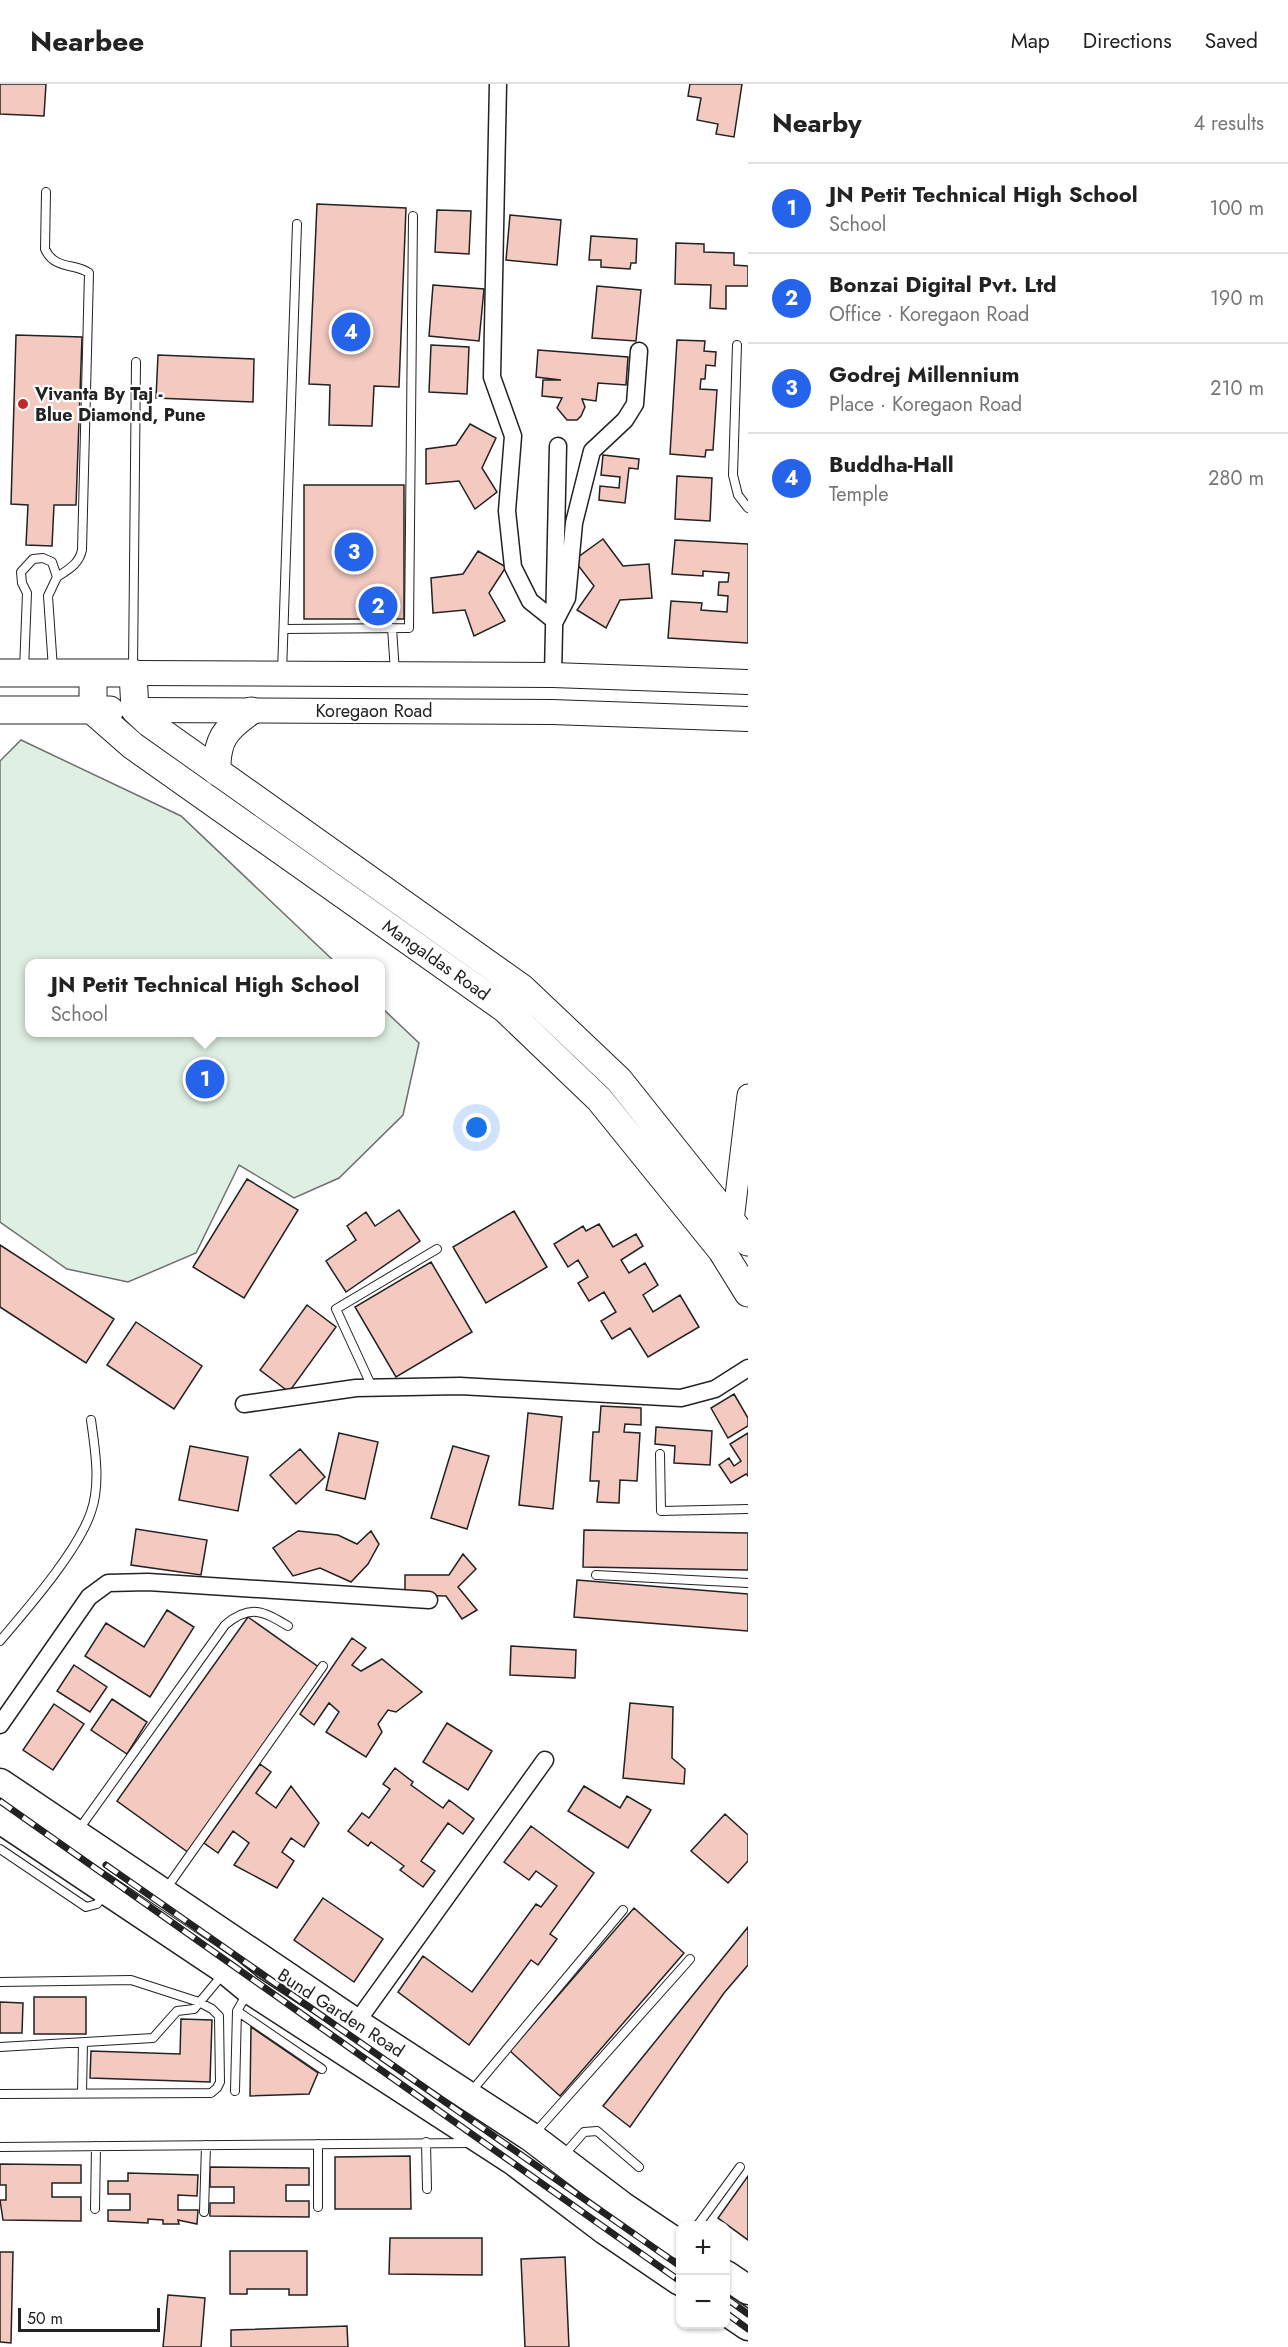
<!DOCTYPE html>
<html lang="en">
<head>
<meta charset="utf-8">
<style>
  :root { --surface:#fff; --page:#f2f2f2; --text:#222; --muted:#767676; --line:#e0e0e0; --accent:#2563eb }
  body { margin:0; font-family:Jost,sans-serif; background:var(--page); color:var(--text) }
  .controls { position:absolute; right:18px; bottom:18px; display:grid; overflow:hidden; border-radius:12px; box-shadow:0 2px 4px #0004 }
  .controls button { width:54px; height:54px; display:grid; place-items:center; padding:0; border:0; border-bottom:2px solid var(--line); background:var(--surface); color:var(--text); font:30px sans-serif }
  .scale { position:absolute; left:18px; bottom:15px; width:142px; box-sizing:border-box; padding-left:6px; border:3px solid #222; border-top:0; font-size:16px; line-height:21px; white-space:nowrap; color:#222; -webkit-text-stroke:4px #fff; paint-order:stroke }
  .you { position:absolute; left:477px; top:1044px; width:21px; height:21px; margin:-15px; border:4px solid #fff; border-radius:50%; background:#1a73e8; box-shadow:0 0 0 9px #1a73e833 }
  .badge { display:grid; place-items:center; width:39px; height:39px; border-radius:50%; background:var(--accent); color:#fff; font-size:20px; font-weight:700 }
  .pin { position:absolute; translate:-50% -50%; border:3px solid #fff; box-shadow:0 2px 6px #0006 }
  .popup { position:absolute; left:25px; top:875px; width:360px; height:78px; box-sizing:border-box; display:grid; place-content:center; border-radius:12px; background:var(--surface); filter:drop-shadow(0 2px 4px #0005); font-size:20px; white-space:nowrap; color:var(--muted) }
  .popup b { font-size:22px; color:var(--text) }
  .popup::after { content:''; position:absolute; left:50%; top:100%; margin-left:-12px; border:12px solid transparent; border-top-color:var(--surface) }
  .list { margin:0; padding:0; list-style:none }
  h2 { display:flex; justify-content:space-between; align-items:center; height:78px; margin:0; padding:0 24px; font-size:26px }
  h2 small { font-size:20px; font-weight:400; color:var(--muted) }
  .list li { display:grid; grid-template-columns:39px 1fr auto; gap:18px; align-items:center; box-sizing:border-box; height:90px; padding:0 24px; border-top:2px solid var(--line) }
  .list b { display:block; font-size:22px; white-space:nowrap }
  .list p { margin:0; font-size:20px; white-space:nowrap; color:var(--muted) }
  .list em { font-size:20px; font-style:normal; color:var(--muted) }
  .map { position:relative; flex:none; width:748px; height:2263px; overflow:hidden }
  header { display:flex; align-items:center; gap:36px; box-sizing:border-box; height:84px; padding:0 30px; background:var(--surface); border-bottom:2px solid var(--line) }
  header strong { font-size:28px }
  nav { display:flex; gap:33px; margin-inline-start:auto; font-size:21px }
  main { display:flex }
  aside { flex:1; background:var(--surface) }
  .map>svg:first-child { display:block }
</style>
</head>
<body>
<header>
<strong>Nearbee</strong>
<nav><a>Map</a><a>Directions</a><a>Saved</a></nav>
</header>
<main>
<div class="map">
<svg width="748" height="2263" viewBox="0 0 748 2263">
  <rect width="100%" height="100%" fill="#fff"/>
  <path fill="#e0efe3" stroke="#6f6f6f" stroke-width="1.5" d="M21 656 181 732 336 879 29 880V948H380L381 923 419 959 403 1031 339 1094 294 1114 239 1081 196 1169 128 1198 67 1185 0 1138V677Z"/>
  <path fill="#f3c9c0" stroke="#222" stroke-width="1.5" d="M0 0H46L44 32 0 30Z
    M690 0H742L734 53 716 50 718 40 697 36 701 14 688 12Z
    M317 120 406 124 399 303 374 302 372 342 329 341 330 301 309 300Z
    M437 126 471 127 469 170 435 168Z
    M510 131 561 136 557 181 506 176Z
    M591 152 637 155 636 179H631L630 185 601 183V176H589Z
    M676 159 704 160V168L734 169V181L748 182V202H726V225L710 224 711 201 675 200Z
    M433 201 484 205 479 257 429 252Z
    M597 202 641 206 636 257 592 254Z
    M16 251 82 253 76 421H54L52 462 26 461 28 421 11 420Z
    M677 256 705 257 704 267 716 268 715 282 706 281 705 295H701L700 305 717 306 713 366H706L705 373 670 370Z
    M431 261 469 263 467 310 429 308Z
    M538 266 628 273 626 301 598 299 596 317 582 315 585 323 581 332 577 336H567L557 324 562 314 542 312 543 296H561L536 293Z
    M158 271 254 275 253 318 156 314Z
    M470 340 496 354 482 384 497 408 475 425 459 397 426 400V365L456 361Z
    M603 371 639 375 638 385 629 384 625 419 599 416 600 402 619 404 620 393 601 391Z
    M677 392 712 394 710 437 675 435Z
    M304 401H404V535H304Z
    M603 455 623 482 649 480 652 514 620 516 606 544 577 526 594 502 574 476Z
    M675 456 748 460V559L668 554 671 517 702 519 701 526 727 528 728 512 718 511 719 498H728L729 489 703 487V492L672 490Z
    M478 467 506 483 489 509 505 537 474 552 465 526 433 529 431 494 463 490Z
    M247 1095 298 1126 244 1214 193 1183Z
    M399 1126 420 1157 346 1208 326 1177 356 1156 347 1142 366 1128 375 1142Z
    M514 1127 547 1183 486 1219 453 1163Z
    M599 1140 613 1163 636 1150 643 1162 621 1176 629 1189 645 1179 658 1201 643 1211 653 1228 680 1211 699 1243 648 1273 630 1244 612 1255 601 1237 616 1228 604 1208 589 1217 578 1199 588 1193 578 1176 568 1183 554 1160 583 1142 586 1147Z
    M0 1161 114 1235 86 1279 0 1223Z
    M431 1178 472 1248 396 1293 355 1223Z
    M307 1221 336 1243 289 1308 260 1286Z
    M136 1238 202 1282 174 1325 107 1281Z
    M734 1310 748 1334V1342L728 1354 711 1324Z
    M601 1322 641 1324V1341L625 1340 624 1348 640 1349 637 1397 620 1396 619 1419 597 1418 599 1397H590L593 1348H599Z
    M528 1329 562 1333 553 1425 519 1421Z
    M656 1343 712 1347 710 1381 674 1379 675 1362 655 1360Z
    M339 1349 378 1358 365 1415 326 1406Z
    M748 1349V1392L746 1390 731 1399 719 1381 729 1374 734 1382 741 1377 730 1360Z
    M190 1362 248 1373 238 1427 179 1416Z
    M453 1362 489 1372 467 1445 431 1434Z
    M300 1365 325 1393 296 1420 270 1391Z
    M136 1445 207 1456 201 1491 131 1481Z
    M584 1446 748 1449V1486L583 1483Z
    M298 1447 338 1451 357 1460 371 1447 379 1460 368 1480 351 1498 320 1484 293 1492 273 1464Z
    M463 1470 476 1485 458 1503 477 1526 462 1535 446 1512 405 1511V1491H449Z
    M577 1496 748 1510V1547L574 1533Z
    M167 1526 194 1543 150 1613 85 1572 106 1539 144 1563Z
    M248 1533 320 1584 189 1769 117 1717Z
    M352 1554 366 1564 352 1581 361 1587 382 1575 422 1608 396 1628 388 1626 378 1640 382 1648 366 1673 326 1648 339 1628 329 1619 314 1641 300 1630Z
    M511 1562 576 1566 575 1594 510 1591Z
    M74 1581 107 1603 90 1628 57 1607Z
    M112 1615 147 1638 127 1670 91 1646Z
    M630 1619 673 1623 672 1674 685 1685 684 1700 623 1694Z
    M54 1620 84 1640 53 1686 23 1666Z
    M447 1639 492 1667 468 1706 423 1678Z
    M260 1680 271 1688 256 1709 276 1724 291 1702 319 1739 304 1763 291 1754 282 1768 294 1777 277 1804 234 1781 249 1759 233 1747 218 1769 204 1759Z
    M395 1684 413 1698 411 1701 443 1724 449 1716 474 1735 463 1750 448 1739 421 1777 435 1787 423 1803 400 1786 404 1782 371 1758 368 1762 348 1747 362 1729 369 1734 390 1705 383 1700Z
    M584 1702 620 1724 627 1712 651 1726 628 1764 568 1727Z
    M725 1730 748 1751V1777L728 1799 691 1767Z
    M531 1742 594 1789 550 1850 557 1855 538 1881 531 1876 469 1961 398 1908 423 1872 472 1908 536 1820 541 1823 557 1802 536 1787 529 1796 504 1778Z
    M323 1814 383 1855 354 1898 294 1856Z
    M634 1824 684 1869 560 2012 510 1967Z
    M748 1843V1881L724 1909 630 2043 603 2022Z
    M34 1913H86V1950H34Z
    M0 1918 23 1919 22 1949H0Z
    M181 1935 212 1936 210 1998 90 1994 91 1967 180 1970Z
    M251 1943 318 1989 309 2010 250 2012Z
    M410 2072 411 2125H335V2073Z
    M0 2080 81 2081V2099H52V2113H81V2137L3 2136 0 2116H6V2101H0Z
    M210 2083 309 2084V2101H286V2117H309V2133L210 2132V2119H234V2103H210Z
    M128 2089 198 2091 197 2112 178 2111V2126H198L197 2140 178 2136 179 2140H163V2136L148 2135V2139L108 2137V2126H130V2110H108V2097H128Z
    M748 2092V2156L718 2134Z
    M390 2154H482V2191L389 2190Z
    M230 2167H307V2211H289V2205H247V2210H230Z
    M0 2168H13L11 2259 0 2258Z
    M565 2173 569 2263H525L521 2175Z
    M168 2211 205 2214 201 2263H163Z
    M347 2242 348 2263H231V2246Z"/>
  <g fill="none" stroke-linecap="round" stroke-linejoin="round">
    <g stroke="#222" stroke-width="10">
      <path id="service" d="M46 108 45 165C54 186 76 179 89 189L82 466C79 480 69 485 57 493
        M737 261 733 391 738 411 748 424
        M392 544 395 588
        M284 545 409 544 413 132
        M133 585 136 278
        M24 586 27 509 22 499 21 488 33 475 43 474 52 478 57 493 48 512 53 585
        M282 589 297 140
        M372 1303 336 1225 437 1165
        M660 1370 661 1427 748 1425
        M596 1491 748 1499
        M0 1557C27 1525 78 1467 91 1428 101 1400 95 1365 91 1336
        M77 1748 225 1541C250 1520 263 1527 288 1542
        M0 1765 86 1823 97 1820 104 1811
        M166 1805 323 1582
        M0 1898 131 1896 199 1918 212 1925 219 1932 220 1998 217 2004 211 2009 0 2010
        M237 1927 322 1985
        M0 1963 153 1954 177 1927 194 1925 224 1889
        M235 2007 237 1927 248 1908
        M82 2009 83 1959
        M470 2009 623 1826
        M534 2050 690 1875
        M426 2058 427 2105
        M318 2060V2123
        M0 2063 471 2059
        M563 2072 584 2048 597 2047 639 2083
        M95 2125 96 2062
        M204 2128 206 2061
        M697 2142 740 2083"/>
    </g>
    <g stroke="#222" stroke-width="19">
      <path id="minor" d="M498 0 492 293 513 352 507 427 513 483 530 517 555 537 567 514 574 439 592 367 625 336 635 320 639 267
        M553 591 558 362
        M244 1320 356 1304 460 1302 681 1314 715 1305 748 1284
        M0 1641 89 1513 108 1499 148 1498 429 1516
        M356 1939 545 1676"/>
    </g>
    <g stroke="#222" stroke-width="23">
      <path id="tertiary" d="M724 1144 733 1137 748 1011"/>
    </g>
    <g stroke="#222" stroke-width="26">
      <path id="secondary" d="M133 589 553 591 748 598
        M135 626 552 628 748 635"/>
    </g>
    <g stroke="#222" stroke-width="29">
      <path id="primary" d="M0 589H133L135 626 149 639 522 904 619 996 748 1158
        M93 589V627L133 662 505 925 599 1015 722 1167 748 1209
        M0 626H110
        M217 688C216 656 225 645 251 627"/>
    </g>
    <g stroke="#222" stroke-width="31">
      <path id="trunk" d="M0 1699 356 1939 531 2053 622 2122 680 2161
        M0 1735 226 1886 249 1905 514 2077 605 2146 680 2197
        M726 2191 748 2206
        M726 2227 748 2242"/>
    </g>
    <use href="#service" stroke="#fff" stroke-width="8"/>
    <use href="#minor" stroke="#fff" stroke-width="16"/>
    <use href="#tertiary" stroke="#fff" stroke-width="21"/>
    <use href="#secondary" stroke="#fff" stroke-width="24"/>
    <use href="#primary" stroke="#fff" stroke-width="27"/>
    <use href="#trunk" stroke="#fff" stroke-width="28"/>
    <g stroke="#222" stroke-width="7">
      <path id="rail" d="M0 1717 680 2197
        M106 1781 680 2182
        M726 2214 748 2230
        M726 2229 748 2245"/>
    </g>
    <use href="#rail" stroke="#fff" stroke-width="4.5" stroke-dasharray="14" stroke-linecap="butt"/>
  </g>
  <circle fill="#c62828" stroke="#fff" stroke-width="2" cx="23" cy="320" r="6"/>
  <g text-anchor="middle" stroke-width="4.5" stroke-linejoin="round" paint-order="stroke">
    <g font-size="18" font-weight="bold" fill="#222" stroke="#fff" text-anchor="start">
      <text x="35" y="316">Vivanta By Taj -<tspan x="35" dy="21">Blue Diamond, Pune</tspan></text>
    </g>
    <g font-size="18" fill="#222" stroke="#fff">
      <text x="374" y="633">Koregaon Road</text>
      <text transform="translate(436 876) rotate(35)" y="6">Mangaldas Road</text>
      <text transform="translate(341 1929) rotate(33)" y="6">Bund Garden Road</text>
    </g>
  </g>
</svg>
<div class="controls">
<button>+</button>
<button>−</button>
</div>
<div class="scale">50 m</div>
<div class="you"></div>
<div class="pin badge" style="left:205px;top:995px">1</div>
<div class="popup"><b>JN Petit Technical High School</b>School</div>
<div class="pin badge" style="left:378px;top:522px">2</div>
<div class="pin badge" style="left:354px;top:468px">3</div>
<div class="pin badge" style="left:351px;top:248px">4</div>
</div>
<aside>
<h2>Nearby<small>4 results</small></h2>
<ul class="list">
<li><span class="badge">1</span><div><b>JN Petit Technical High School</b><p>School</p></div><em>100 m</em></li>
<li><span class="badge">2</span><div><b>Bonzai Digital Pvt. Ltd</b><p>Office · Koregaon Road</p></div><em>190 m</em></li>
<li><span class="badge">3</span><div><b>Godrej Millennium</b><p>Place · Koregaon Road</p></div><em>210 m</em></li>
<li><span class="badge">4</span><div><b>Buddha-Hall</b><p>Temple</p></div><em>280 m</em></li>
</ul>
</aside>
</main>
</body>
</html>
